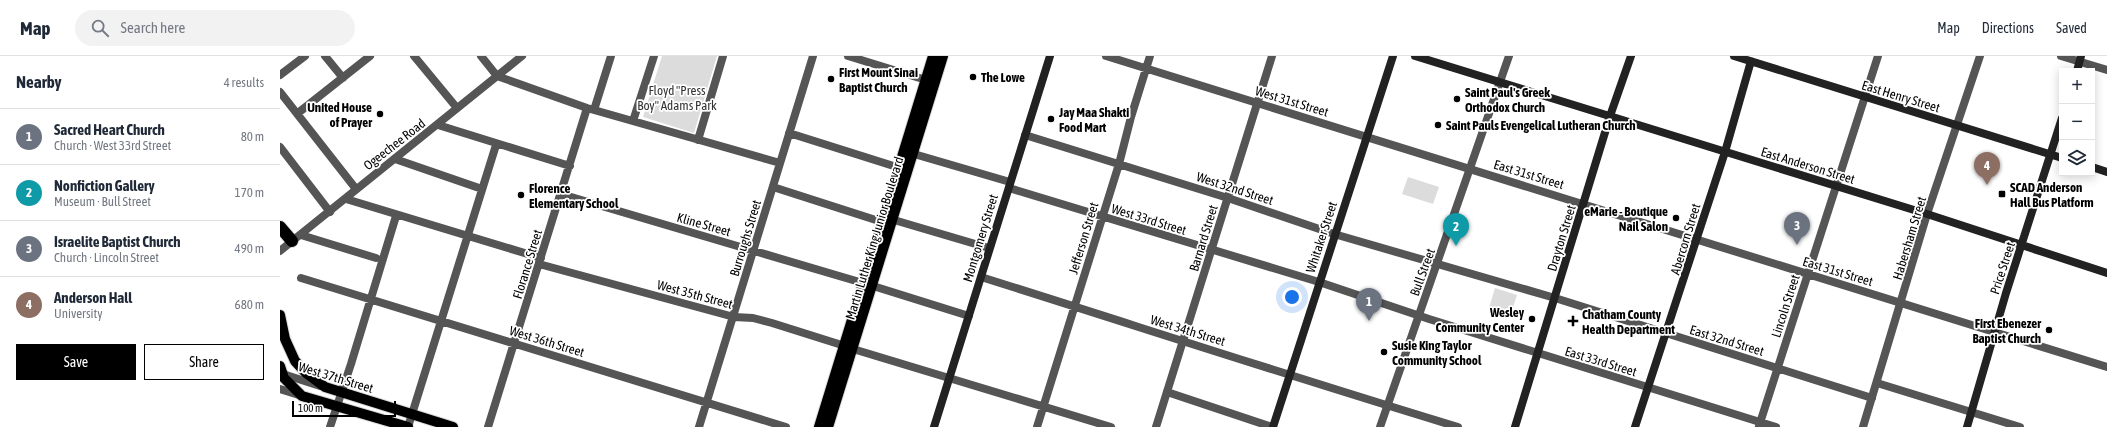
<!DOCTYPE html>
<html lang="en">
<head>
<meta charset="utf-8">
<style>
  :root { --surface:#fff; --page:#f2f2f3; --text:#1f2937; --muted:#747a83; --line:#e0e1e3; --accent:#000 }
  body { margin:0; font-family:"Asap Condensed",sans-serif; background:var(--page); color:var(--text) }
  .controls { position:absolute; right:12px; top:12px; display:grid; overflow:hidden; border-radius:0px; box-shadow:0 2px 10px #0003 }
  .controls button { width:36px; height:36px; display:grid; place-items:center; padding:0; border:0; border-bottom:1px solid var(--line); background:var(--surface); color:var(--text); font:20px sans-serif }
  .scale { position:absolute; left:12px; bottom:10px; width:104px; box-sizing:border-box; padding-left:4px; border:2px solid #000; border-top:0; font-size:11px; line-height:14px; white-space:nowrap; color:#000; -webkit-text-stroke:3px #fff; paint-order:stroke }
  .you { position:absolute; left:1012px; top:241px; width:14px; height:14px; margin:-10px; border:3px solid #fff; border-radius:50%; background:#1a73e8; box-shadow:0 0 0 6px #1a73e833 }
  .badge { display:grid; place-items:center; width:26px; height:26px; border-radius:50%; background:var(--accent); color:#fff; font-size:13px; font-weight:700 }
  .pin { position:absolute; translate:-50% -33px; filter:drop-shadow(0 1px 2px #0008) }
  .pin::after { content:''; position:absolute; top:21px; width:14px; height:12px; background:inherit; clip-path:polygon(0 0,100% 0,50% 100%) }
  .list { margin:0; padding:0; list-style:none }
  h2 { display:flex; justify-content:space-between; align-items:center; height:52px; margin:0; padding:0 16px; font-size:17px }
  h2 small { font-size:13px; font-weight:400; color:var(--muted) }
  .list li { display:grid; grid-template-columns:26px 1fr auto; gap:12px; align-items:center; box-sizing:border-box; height:56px; padding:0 16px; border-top:1px solid var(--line) }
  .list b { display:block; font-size:15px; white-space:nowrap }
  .list p { margin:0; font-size:13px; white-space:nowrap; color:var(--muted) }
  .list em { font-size:13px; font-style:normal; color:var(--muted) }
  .actions { display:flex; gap:8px; padding:12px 16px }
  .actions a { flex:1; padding:9px 0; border:1px solid var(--accent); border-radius:0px; text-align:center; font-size:14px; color:var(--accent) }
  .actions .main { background:var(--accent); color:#fff }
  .icon { flex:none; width:22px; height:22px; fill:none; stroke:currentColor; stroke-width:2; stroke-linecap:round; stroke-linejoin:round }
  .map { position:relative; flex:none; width:1827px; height:371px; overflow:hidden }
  header { display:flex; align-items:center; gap:24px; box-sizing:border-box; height:56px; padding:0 20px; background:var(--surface); border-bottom:1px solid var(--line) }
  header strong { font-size:19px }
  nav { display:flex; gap:22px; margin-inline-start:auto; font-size:14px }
  .search { width:280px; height:36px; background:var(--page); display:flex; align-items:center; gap:10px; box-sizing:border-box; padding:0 14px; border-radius:22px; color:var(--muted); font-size:15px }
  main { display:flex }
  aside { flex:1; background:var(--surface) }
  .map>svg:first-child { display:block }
</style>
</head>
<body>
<header>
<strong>Map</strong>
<div class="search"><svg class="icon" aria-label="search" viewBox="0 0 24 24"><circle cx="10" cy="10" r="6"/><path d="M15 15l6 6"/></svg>Search here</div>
<nav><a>Map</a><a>Directions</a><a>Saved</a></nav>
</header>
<main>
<aside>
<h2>Nearby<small>4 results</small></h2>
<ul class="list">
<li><span class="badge" style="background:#6b7280">1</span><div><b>Sacred Heart Church</b><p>Church · West 33rd Street</p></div><em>80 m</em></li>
<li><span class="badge" style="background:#0f9aa8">2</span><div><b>Nonfiction Gallery</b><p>Museum · Bull Street</p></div><em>170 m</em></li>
<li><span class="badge" style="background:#6b7280">3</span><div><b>Israelite Baptist Church</b><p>Church · Lincoln Street</p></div><em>490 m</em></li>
<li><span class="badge" style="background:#8d6e63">4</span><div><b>Anderson Hall</b><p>University</p></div><em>680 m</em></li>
</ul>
<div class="actions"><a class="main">Save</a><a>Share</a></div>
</aside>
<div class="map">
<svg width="1827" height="371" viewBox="0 0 1827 371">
  <rect width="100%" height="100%" fill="#fff"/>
  <path fill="#dcdcdc" d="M382 0H437L414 77 363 61Z
    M1128 121 1159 131 1153 148 1122 138Z
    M1215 232 1237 239 1231 258 1209 252Z"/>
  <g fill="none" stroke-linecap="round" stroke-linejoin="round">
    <g stroke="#dbdbdb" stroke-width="12">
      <path id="primary" d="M0 259 5 283 15 305 26 317 45 331 173 371
        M0 310 4 322 22 340 128 371
        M539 371 653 0
        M548 371 663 0"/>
    </g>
    <g stroke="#dbdbdb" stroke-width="14">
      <path id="motorway" d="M0 171 12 185"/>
    </g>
    <path stroke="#555" stroke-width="8" d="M45 0 63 22
      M134 0 177 52
      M201 0 217 20 307 52 500 107
      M568 0 646 24
      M826 0 1827 311
      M1781 0 1827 14
      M0 19 25 0
      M0 36 76 133
      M314 54 331 0
      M18 57 90 0
      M353 65 374 0
      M158 69 290 110
      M509 77 620 112
      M745 79 948 142 1054 178 1275 242 1592 342
      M418 84 443 0
      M0 91 50 156
      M634 98 730 126
      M115 103 202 133
      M493 131 602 166
      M729 132 1039 226 1149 263 1496 371
      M281 138 583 227
      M66 143 261 202
      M614 164 709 192
      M21 179 96 202
      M259 208 454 261 473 262 492 267 565 290
      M701 221C860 271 1019 323 1178 371
      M21 222 506 371
      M593 230 689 260
      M573 293 831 371
      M0 317 40 330
      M1597 327 1740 371
      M0 333 22 340
      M887 336 992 371
      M1479 370 1598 0
      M50 371 71 308 116 160
      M128 371 216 89
      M208 371 307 52
      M419 371 533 0
      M757 371 839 108 851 61 870 0"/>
    <path stroke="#555" stroke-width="8" d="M0 195 242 0
      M876 371 992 0
      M1100 371 1229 0
      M1583 371 1647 158 1700 0"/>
    <path stroke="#222" stroke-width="8" d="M1135 0 1647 158 1827 217
      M1454 0 1782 102
      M1797 15 1801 0
      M1812 111 1827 116
      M654 371 770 0
      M993 371 1113 0
      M1235 371 1330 60 1351 0
      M1355 371 1445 96 1471 5
      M1687 371 1726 237 1782 62"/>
    <use href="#primary" stroke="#000" stroke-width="10"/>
    <use href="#motorway" stroke="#000" stroke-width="12"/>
  </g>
  <g fill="#000" stroke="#fff" stroke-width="1.5">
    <circle cx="693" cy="21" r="4"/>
    <circle cx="551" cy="23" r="4"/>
    <circle cx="1177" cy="43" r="4"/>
    <circle cx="100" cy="58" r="4"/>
    <circle cx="771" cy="63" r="4"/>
    <circle cx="1158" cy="69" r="4"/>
    <rect x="1718" y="134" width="8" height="8" rx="2"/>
    <circle cx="241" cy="139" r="4"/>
    <circle cx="1396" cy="162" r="4"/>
    <circle cx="1252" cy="263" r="4"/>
    <path d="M1291 259h4v4h4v4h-4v4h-4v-4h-4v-4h4z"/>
    <circle cx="1769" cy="274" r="4"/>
    <circle cx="1104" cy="296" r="4"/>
  </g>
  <g text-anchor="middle" stroke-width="3.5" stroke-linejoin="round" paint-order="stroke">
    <g font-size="13" font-weight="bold" fill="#000" stroke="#fff" text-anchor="start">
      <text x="559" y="21">First Mount Sinai<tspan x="559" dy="15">Baptist Church</tspan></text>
      <text x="701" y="26">The Lowe</text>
      <text x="1185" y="41">Saint Paul's Greek<tspan x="1185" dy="15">Orthodox Church</tspan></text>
      <text x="92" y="56" text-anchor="end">United House<tspan x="92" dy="15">of Prayer</tspan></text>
      <text x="779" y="61">Jay Maa Shakti<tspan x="779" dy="15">Food Mart</tspan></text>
      <text x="1166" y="74">Saint Pauls Evengelical Lutheran Church</text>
      <text x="1730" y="136">SCAD Anderson<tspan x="1730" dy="15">Hall Bus Platform</tspan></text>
      <text x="249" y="137">Florence<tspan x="249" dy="15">Elementary School</tspan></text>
      <text x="1388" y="160" text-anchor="end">eMarie - Boutique<tspan x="1388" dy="15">Nail Salon</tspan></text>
      <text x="1244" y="261" text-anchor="end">Wesley<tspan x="1244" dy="15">Community Center</tspan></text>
      <text x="1302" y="263">Chatham County<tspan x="1302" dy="15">Health Department</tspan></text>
      <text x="1761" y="272" text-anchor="end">First Ebenezer<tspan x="1761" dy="15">Baptist Church</tspan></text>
      <text x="1112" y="294">Susie King Taylor<tspan x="1112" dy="15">Community School</tspan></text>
    </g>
    <g font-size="13" fill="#333" stroke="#fff">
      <text x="397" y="39">Floyd "Press<tspan x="397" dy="15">Boy" Adams Park</tspan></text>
    </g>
    <g font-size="13" fill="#000" stroke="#fff">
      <text transform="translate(1621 40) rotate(17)" y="5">East Henry Street</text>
      <text transform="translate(1012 45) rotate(17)" y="5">West 31st Street</text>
      <text transform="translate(114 88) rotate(-38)" y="5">Ogeechee Road</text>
      <text transform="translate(1528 109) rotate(17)" y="5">East Anderson Street</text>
      <text transform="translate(1249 118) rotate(17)" y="5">East 31st Street</text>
      <text transform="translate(955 132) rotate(18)" y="5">West 32nd Street</text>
      <text transform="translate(869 163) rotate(17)" y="5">West 33rd Street</text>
      <text transform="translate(424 168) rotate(16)" y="5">Kline Street</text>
      <text transform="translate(1041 181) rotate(-72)" y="5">Whitaker Street</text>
      <text transform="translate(465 182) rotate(-73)" y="5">Burroughs Street</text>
      <text transform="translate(594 182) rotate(-73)" y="5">Martin Luther King Junior Boulevard</text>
      <text transform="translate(700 182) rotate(-73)" y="5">Montgomery Street</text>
      <text transform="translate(803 182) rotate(-73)" y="5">Jefferson Street</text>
      <text transform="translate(923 182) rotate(-73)" y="5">Barnard Street</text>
      <text transform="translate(1281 182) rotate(-73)" y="5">Drayton Street</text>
      <text transform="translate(1629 182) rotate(-73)" y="5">Habersham Street</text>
      <text transform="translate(1405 183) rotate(-73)" y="5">Abercorn Street</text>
      <text transform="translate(247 208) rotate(-73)" y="5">Florance Street</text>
      <text transform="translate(1722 212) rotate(-72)" y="5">Price Street</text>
      <text transform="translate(1558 215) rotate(17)" y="5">East 31st Street</text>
      <text transform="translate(1142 216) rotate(-70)" y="5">Bull Street</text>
      <text transform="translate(415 238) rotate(15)" y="5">West 35th Street</text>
      <text transform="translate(1505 250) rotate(-72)" y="5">Lincoln Street</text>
      <text transform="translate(908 274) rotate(17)" y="5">West 34th Street</text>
      <text transform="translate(1447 284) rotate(17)" y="5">East 32nd Street</text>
      <text transform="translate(267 285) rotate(17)" y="5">West 36th Street</text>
      <text transform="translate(1321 305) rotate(17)" y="5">East 33rd Street</text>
      <text transform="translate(56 321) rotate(17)" y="5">West 37th Street</text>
    </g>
  </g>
</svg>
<div class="controls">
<button>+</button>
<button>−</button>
<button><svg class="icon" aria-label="layers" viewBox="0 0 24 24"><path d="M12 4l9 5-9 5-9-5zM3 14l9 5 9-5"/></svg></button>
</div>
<div class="scale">100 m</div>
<div class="you"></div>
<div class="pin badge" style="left:1089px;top:265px;background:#6b7280">1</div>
<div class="pin badge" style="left:1176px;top:190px;background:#0f9aa8">2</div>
<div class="pin badge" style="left:1517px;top:189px;background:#6b7280">3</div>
<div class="pin badge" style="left:1707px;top:129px;background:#8d6e63">4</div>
</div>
</main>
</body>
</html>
